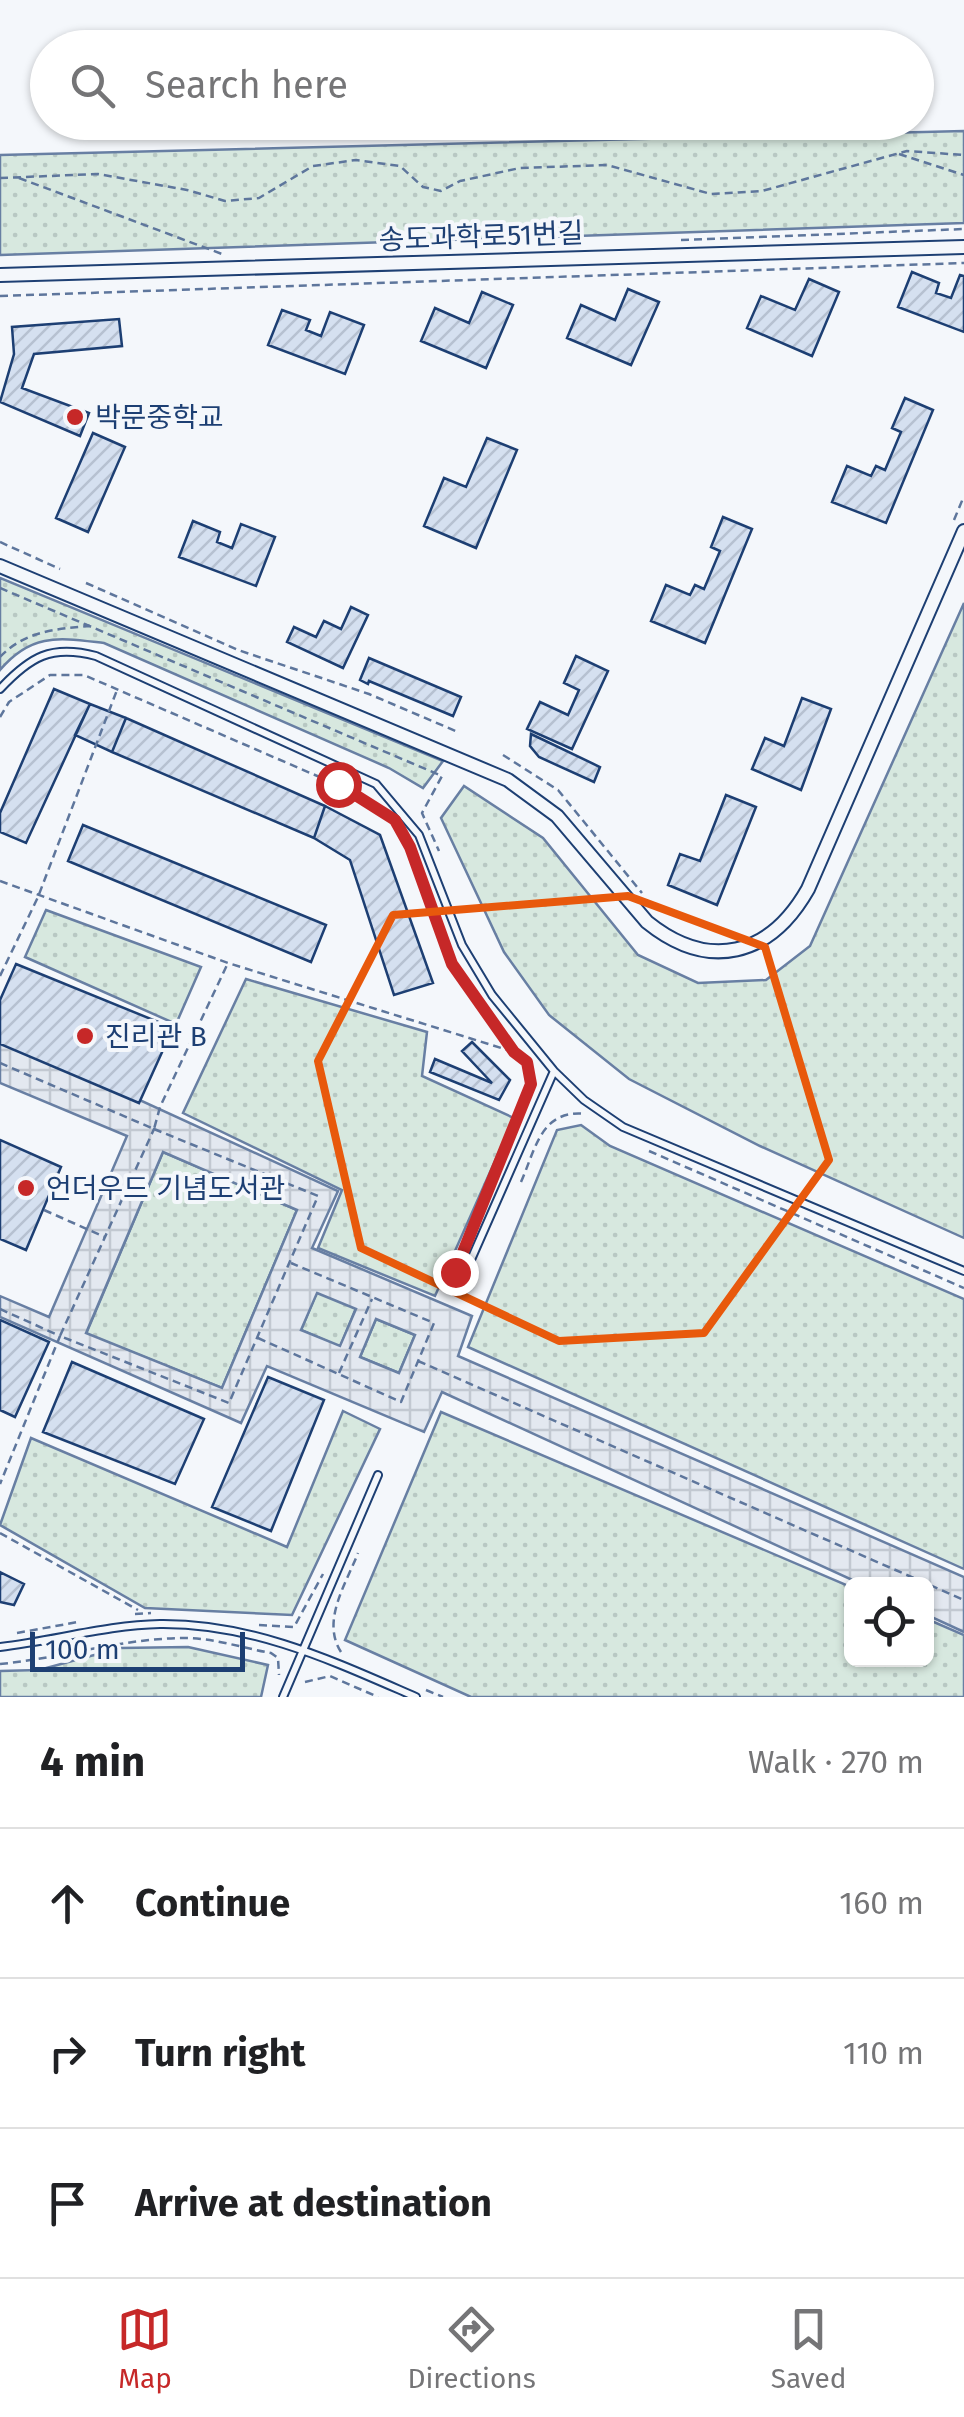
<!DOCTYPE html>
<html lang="en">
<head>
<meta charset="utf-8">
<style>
  :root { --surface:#fff; --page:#f6f6f6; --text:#202124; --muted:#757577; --line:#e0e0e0; --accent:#c62828 }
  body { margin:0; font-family:"Fira Sans","Noto Sans KR",sans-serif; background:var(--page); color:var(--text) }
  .controls { position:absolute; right:30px; bottom:30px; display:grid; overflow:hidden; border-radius:15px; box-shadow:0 2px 8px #0004 }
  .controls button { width:90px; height:90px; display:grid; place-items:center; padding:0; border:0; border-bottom:2px solid var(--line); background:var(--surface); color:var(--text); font:50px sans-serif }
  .scale { position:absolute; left:30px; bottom:25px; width:215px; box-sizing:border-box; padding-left:10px; border:5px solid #1d3f73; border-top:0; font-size:28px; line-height:35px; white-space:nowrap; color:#1d3f73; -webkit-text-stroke:8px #f4f7fb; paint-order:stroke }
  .stop { position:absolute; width:30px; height:30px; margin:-22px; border:8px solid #c62828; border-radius:50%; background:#fff }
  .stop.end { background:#c62828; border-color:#fff; box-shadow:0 2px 10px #0008 }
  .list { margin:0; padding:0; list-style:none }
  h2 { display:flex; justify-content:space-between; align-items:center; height:130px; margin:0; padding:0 40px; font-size:42px }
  h2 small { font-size:32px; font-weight:400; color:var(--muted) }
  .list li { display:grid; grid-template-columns:65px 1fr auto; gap:30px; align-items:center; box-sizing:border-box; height:150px; padding:0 40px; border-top:2px solid var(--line) }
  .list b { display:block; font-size:38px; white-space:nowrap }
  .list em { font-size:32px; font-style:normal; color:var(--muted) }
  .icon { flex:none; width:55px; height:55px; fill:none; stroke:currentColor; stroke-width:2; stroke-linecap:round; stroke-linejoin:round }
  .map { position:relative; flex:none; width:964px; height:1697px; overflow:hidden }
  .search { position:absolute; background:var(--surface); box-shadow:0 2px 8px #0004; left:30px; right:30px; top:30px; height:110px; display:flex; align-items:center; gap:25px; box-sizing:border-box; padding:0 35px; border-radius:55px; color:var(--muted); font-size:38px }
  .sheet { height:580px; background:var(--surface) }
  nav { display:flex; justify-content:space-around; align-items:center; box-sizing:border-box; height:140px; border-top:2px solid var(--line); background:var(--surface); font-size:28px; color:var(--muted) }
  nav a { display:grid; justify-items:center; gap:5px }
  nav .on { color:var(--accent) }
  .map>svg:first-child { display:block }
</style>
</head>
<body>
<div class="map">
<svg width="964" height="1697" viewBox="0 0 964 1697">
  <defs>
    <pattern id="grass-dots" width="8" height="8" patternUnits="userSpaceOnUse" patternTransform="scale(2.5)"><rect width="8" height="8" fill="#d7e8df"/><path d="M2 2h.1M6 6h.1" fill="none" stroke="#b8c8c3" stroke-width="1.8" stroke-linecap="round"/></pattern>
    <pattern id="plaza-grid" width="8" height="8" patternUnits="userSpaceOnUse" patternTransform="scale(2.5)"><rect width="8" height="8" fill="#e3e8f0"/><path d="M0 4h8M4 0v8" fill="none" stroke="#c2c8d1"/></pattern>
    <pattern id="building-hatch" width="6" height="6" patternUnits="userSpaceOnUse" patternTransform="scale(2.5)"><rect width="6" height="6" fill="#d5e0f0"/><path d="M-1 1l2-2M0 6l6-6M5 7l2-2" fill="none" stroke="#b6c1d1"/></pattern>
  </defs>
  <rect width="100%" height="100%" fill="#f4f7fb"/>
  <path fill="url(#grass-dots)" stroke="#687fa3" stroke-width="2.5" d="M964 131V223L0 255V155Z
    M0 578 443 761 423 788 389 768 104 643C60 638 32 632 0 670Z
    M964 603V1238L760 1146 629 1079 549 1015 504 952 441 818 464 786 543 838 638 955 698 983 766 980 810 946Z
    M46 910 201 967 176 1024 25 957Z
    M246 979 427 1032 422 1076 514 1118 435 1296 318 1248 342 1190 183 1113Z
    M581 1125 610 1146 964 1299V1569L468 1347 557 1130Z
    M163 1152 297 1210 222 1388 86 1334Z
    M317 1292 356 1308 340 1347 301 1330Z
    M376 1319 415 1335 399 1373 360 1357Z
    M343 1411 380 1429 292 1615 145 1608 0 1525 31 1438 287 1547Z
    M441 1412 851 1587 852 1660H926L927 1619 964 1635V1697H471L345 1640Z
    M188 1647 268 1665 261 1697H0V1671L39 1670 120 1648Z"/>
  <path fill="url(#plaza-grid)" stroke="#687fa3" stroke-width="2.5" fill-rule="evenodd" d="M0 1036 338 1191 312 1248 472 1316 458 1356 964 1577V1632L927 1615 926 1584H861L442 1392 424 1432 267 1366 241 1423 0 1317V1296L49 1317 127 1136 0 1083ZM163 1152 297 1210 222 1388 86 1333ZM317 1293 356 1309 340 1346 301 1330ZM376 1319 415 1335 399 1373 360 1357Z"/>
  <path fill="url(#building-hatch)" stroke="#1d3f73" stroke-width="2.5" d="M912 272 939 283 936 293 951 298 960 275 964 276V332L898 307Z
    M809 279 839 292 812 356 747 328 761 296 795 310Z
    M628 289 659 302 631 365 567 338 581 305 615 320Z
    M482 292 513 305 486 368 421 341 435 308 469 323Z
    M282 310 310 320 306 330 321 336 330 312 364 325 345 374 268 345Z
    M119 319 122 346 34 354 22 388 89 413 80 436 0 402 14 354 12 327Z
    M905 398 933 410 886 523 832 502 847 466 871 476 876 466 885 470 901 432 892 428Z
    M93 433 125 447 88 532 56 518Z
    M487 438 517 450 476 548 424 526 444 478 466 487Z
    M723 517 752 529 705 643 651 621 666 585 690 595 695 585 704 589 720 551 711 547Z
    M193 521 220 532 217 542 232 548 241 524 275 537 256 586 179 557Z
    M351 607 368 615 343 668 287 642 294 627 316 637 324 621 341 629Z
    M576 656 608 671 572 749 527 729 540 702 568 715 579 690 564 683Z
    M369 658 461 697 453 716 369 681 368 684 360 680Z
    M54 689 90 704 26 843 0 832V813Z
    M802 698 831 709 801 790 752 769 765 738 784 746Z
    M90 704 126 718 112 752 75 735Z
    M126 718 325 806 314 838 112 752Z
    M531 734 600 767 594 782 539 757 530 746Z
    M726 795 756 807 717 905 668 885 680 854 700 861Z
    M325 806 380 835 433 983 394 995 350 860 314 838Z
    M83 825 326 925 311 962 68 861Z
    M16 964 173 1028 139 1103 0 1044V1000Z
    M472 1042 510 1080 499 1100 430 1072 435 1059 492 1083 462 1051Z
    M0 1140 61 1167 26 1250 0 1239Z
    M0 1320 49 1342 15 1417 0 1410Z
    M72 1362 204 1419 175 1484 43 1432Z
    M268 1377 324 1400 271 1531 212 1507Z
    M0 1572 24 1584 14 1605 0 1602Z"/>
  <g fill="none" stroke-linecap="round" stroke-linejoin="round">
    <g stroke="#1d3f73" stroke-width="10">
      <path id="service" d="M0 689C30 657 51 644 96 656L376 784 419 835 462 945 492 995 554 1071 584 1100 623 1127 964 1271
        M466 1271 554 1071
        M0 1647C53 1641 107 1625 160 1624 253 1623 333 1661 416 1697
        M283 1697 378 1475"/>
    </g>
    <g stroke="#1d3f73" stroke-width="16">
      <path id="minor" d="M0 275 964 247
        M0 566 508 780 557 816 647 922C709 972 770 956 808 889L964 531"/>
    </g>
    <path stroke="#5e769c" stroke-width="2.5" stroke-dasharray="8 5" stroke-linecap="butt" d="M899 154 964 175
      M0 178 98 174 187 190 225 201 259 198 313 166 356 160 400 166 423 187 441 191 460 181 520 168 607 165 711 194 762 191 907 151 964 155
      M19 178 222 254
      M681 240 964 229
      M0 296 964 263
      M954 520 964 496
      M0 542 60 569
      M86 583 238 650 369 694 458 732
      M0 588 442 776 422 813 439 851
      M0 657C25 631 55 629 90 626
      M0 717 9 702 50 675H84L338 785 386 814
      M503 755 558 790 642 893
      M404 835 452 964 514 1052 527 1063 531 1084 481 1207
      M0 881 228 963 511 1051
      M0 976 38 897 117 690
      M0 1063 154 1129 160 1107 227 965
      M154 1129 318 1196 229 1403 60 1336Z
      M649 1151 964 1288
      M521 1182C536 1148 541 1109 586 1114
      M44 1210 105 1237
      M0 1309 60 1336 0 1484
      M258 1338 401 1402 434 1323 291 1263
      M418 1361 964 1600
      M339 1373 372 1299
      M0 1533 138 1610
      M135 1614 151 1613
      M259 1625 294 1627 323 1574
      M17 1633 78 1622
      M341 1652C321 1621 346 1584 358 1553
      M0 1664C63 1658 122 1638 186 1638 213 1638 243 1648 271 1653L278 1658 279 1675
      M305 1682 330 1676 378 1697
      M426 1690 443 1697"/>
    <use href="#service" stroke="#f4f7fb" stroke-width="6"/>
    <use href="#minor" stroke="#f4f7fb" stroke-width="12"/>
  </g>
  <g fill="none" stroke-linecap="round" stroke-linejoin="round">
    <path stroke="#c62828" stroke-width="12" d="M338 784 395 820 410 847 452 964 514 1052 527 1062 531 1084 455 1272"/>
  </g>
  <path fill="none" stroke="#e8590c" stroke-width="8" stroke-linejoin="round" d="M628 896 765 947 829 1160 704 1333 559 1341 361 1248 318 1061 393 915Z"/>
  <g fill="#c62828" stroke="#f4f7fb" stroke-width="4">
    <circle cx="75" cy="417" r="10"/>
    <circle cx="85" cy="1036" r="10"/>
    <circle cx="26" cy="1188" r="10"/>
  </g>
  <g text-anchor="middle" stroke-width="8" stroke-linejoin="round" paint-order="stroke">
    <g font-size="28" fill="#1d3f73" stroke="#f4f7fb">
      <text transform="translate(481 236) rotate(-2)" y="10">송도과학로51번길</text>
    </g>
    <g font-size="28" fill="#1d3f73" stroke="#f4f7fb" text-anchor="start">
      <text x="95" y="427">박문중학교</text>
      <text x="105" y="1046">진리관 B</text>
      <text x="46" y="1198">언더우드 기념도서관</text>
    </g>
  </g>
</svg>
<div class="controls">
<button><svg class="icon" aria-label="locate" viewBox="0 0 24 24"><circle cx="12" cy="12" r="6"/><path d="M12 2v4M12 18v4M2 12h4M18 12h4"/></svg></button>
</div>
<div class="scale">100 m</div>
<div class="stop" style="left:338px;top:784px"></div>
<div class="stop end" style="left:455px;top:1272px"></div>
<div class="search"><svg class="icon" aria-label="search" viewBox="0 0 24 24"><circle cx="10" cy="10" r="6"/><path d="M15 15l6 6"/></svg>Search here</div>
</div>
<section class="sheet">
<h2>4 min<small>Walk · 270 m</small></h2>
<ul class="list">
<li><svg class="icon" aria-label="ahead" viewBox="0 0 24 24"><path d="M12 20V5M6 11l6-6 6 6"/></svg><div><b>Continue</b></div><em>160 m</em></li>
<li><svg class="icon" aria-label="right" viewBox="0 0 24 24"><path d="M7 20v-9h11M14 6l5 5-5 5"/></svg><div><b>Turn right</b></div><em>110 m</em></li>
<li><svg class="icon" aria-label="arrive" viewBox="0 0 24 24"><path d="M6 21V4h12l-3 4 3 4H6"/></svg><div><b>Arrive at destination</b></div></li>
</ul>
</section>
<nav>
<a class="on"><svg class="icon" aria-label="map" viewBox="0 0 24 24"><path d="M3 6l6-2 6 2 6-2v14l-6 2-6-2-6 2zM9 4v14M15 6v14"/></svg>Map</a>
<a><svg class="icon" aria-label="directions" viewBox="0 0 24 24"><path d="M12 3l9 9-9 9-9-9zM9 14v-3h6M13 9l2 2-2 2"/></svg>Directions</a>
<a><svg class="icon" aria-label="saved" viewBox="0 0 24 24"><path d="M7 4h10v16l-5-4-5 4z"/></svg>Saved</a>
</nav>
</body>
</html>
